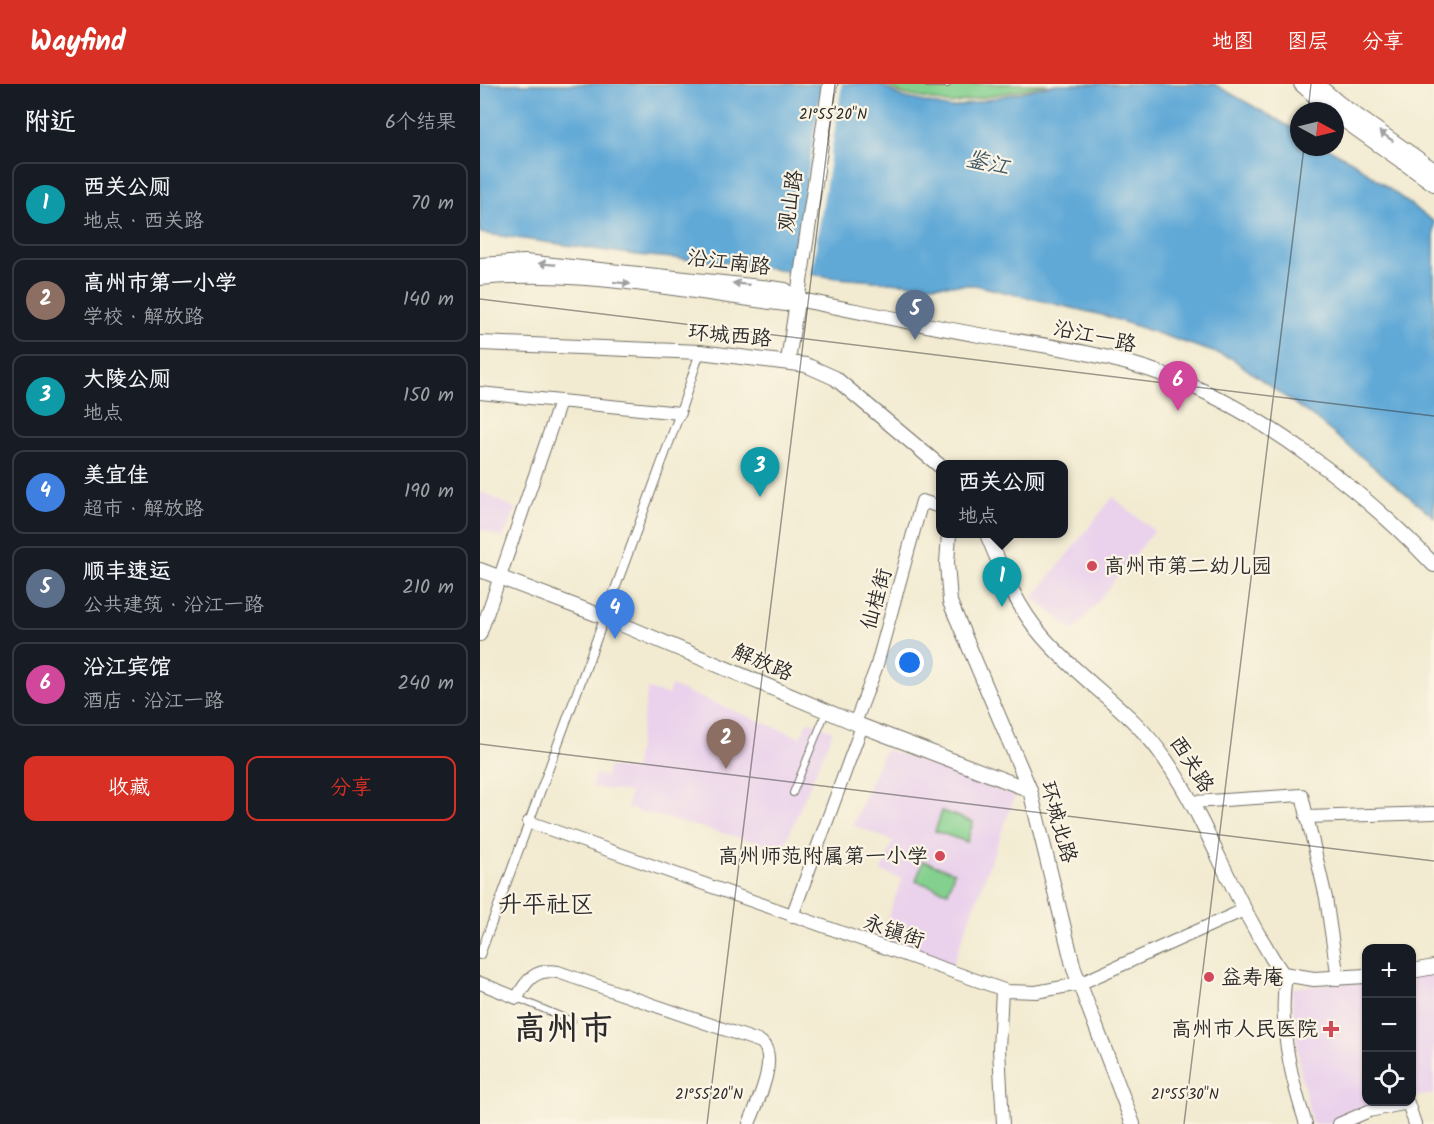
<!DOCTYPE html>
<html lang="zh">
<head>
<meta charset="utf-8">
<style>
  :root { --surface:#171b24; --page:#20242c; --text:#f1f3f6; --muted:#9ea1a6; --line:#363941; --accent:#d93025 }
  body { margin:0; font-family:Kalam,"LXGW WenKai TC",sans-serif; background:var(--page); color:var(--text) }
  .controls { position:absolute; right:18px; bottom:18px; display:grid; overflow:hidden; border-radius:12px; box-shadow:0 2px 4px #0004 }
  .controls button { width:54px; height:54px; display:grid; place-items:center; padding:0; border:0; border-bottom:2px solid var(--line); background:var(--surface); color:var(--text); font:30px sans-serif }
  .compass { position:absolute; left:810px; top:18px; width:54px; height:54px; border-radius:50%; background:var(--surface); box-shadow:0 2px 4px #0004; rotate:97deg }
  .you { position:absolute; left:430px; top:579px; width:21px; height:21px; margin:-15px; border:4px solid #fff; border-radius:50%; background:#1a73e8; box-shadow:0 0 0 9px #1a73e833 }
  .badge { display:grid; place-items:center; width:39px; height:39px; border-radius:50%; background:var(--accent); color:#fff; font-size:20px; font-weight:700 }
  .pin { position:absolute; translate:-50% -50px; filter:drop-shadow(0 2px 3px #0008) }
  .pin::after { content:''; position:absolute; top:32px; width:21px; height:18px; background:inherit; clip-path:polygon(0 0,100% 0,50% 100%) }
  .popup { position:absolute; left:456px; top:376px; width:132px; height:78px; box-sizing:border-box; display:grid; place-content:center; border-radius:12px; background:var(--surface); filter:drop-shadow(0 2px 4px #0005); font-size:20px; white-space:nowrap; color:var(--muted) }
  .popup b { font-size:22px; color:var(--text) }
  .popup::after { content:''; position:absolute; left:50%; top:100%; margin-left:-12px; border:12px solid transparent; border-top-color:var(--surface) }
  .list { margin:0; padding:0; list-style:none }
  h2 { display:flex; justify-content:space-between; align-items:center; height:78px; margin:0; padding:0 24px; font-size:26px }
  h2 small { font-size:20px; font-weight:400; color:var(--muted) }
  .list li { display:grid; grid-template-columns:39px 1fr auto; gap:18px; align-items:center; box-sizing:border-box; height:84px; margin:0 12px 12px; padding:0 12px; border:2px solid var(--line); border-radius:12px }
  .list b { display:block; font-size:22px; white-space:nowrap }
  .list p { margin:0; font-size:20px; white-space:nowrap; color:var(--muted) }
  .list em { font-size:20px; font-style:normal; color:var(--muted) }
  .actions { display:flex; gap:12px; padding:18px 24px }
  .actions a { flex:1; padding:14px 0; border:2px solid var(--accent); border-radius:12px; text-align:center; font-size:21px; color:var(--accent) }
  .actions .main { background:var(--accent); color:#fff }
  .icon { flex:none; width:33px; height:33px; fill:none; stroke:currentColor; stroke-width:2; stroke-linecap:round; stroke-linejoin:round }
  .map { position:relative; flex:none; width:954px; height:1040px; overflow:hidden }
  header { display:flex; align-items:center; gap:36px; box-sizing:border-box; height:84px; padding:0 30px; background:var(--accent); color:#fff }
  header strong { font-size:28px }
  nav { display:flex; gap:33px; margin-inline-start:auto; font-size:21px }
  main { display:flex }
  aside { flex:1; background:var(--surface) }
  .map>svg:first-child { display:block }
</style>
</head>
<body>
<header>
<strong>Wayfind</strong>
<nav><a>地图</a><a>图层</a><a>分享</a></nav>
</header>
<main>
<aside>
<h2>附近<small>6个结果</small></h2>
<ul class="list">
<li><span class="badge" style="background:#0f9aa8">1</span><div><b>西关公厕</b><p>地点 · 西关路</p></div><em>70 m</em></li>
<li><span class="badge" style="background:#8d6e63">2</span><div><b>高州市第一小学</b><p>学校 · 解放路</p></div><em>140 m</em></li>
<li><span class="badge" style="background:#0f9aa8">3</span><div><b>大陵公厕</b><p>地点</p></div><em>150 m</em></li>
<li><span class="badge" style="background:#3f7fe0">4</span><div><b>美宜佳</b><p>超市 · 解放路</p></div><em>190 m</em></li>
<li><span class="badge" style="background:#5c6f8a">5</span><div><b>顺丰速运</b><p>公共建筑 · 沿江一路</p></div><em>210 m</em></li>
<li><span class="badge" style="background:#d1479c">6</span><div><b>沿江宾馆</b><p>酒店 · 沿江一路</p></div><em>240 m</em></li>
</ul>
<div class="actions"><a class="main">收藏</a><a>分享</a></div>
</aside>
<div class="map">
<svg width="954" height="1040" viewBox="0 0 954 1040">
  <rect width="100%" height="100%" fill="#fcf5e5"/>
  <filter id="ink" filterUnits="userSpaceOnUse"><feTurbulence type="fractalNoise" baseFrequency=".0167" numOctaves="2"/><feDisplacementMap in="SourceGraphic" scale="12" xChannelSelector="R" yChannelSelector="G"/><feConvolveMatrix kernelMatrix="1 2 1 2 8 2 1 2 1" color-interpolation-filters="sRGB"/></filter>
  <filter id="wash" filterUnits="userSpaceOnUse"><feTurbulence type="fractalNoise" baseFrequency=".008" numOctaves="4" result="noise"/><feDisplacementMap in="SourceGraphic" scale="24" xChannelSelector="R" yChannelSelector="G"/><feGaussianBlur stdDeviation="1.35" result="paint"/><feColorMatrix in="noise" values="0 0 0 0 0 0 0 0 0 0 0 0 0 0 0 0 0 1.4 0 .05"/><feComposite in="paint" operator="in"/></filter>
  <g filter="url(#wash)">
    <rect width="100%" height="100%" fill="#f2ebd1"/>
    <path fill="#ead1ec" d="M0 407 36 425 23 454 0 445Z
      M633 413 674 447 594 547 553 514Z
      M191 602 320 653 328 637 353 647 303 765 147 724 150 708 112 703 114 691 126 692 128 683 154 686 168 605 188 611Z
      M405 665 535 712 471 885 399 857 422 795 401 787 413 757 373 741Z
      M954 889V1010L932 1013V892Z
      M886 896V1018H912L864 1028 853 1040H832L820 985 811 904Z"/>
    <path fill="#84d08e" stroke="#587e5c" stroke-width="1.5" d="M404 0H568L471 20 423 10Z
      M462 727 493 738 487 758 455 747Z
      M443 777 474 788 468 808 436 797Z"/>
    <path fill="#60a9d7" stroke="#466a81" stroke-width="1.5" d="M0 0H399L422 13 471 24 576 0H734L819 48V63H846L873 78 954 138V433L837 336 751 274 626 232 495 201H446L357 194 252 179 157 171 0 149Z"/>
    <path fill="#f2ebd1" d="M342 0H362L331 193 312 191Z"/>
  </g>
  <g filter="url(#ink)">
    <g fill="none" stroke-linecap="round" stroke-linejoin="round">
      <g stroke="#716e65" stroke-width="8">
        <path id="service" d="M448 0H467
          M313 709 346 628
          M37 914 92 937"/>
      </g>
      <g stroke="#716e65" stroke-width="10">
        <path id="pedestrian" d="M0 871 200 329 220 268"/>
      </g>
      <g stroke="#716e65" stroke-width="14">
        <path id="minor" d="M0 309 200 329
          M0 551 80 318
          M375 639 396 584 442 417 460 423
          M713 718 822 711 846 814 858 895
          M826 733 954 729
          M49 738 527 907 556 908 599 900 764 826
          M312 832 382 642
          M806 892C798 940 811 995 826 1040
          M0 899 37 914C46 896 56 884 78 888L281 958C300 973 276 1021 269 1040
          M522 906 519 965 523 1040
          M859 1040 889 1027 928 1019 935 1040"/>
      </g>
      <g stroke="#716e65" stroke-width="16">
        <path id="tertiary" d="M821 0 851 27
          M837 0 859 19 954 86
          M855 30 954 100
          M0 181 45 178 291 204 305 206 316 215C377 227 438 240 499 251 561 261 626 269 685 291 779 325 886 409 954 481
          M0 194C97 184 209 208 306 220L316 215
          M0 259 220 268 326 281 355 294 460 382
          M308 277 350 0
          M469 450 467 479 470 518 550 706 594 885 653 1040
          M507 450C522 486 536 522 563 553 601 597 653 627 685 675 723 730 745 794 779 852 787 864 794 879 803 890L834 895 886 892
          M0 486 124 533 382 642 550 706
          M932 887 954 883"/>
      </g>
      <use href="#service" stroke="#fff" stroke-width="6"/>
      <use href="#pedestrian" stroke="#fff" stroke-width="8"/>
      <use href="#minor" stroke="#fff" stroke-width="12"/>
      <use href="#tertiary" stroke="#fff" stroke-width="14"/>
    </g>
    <defs><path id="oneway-solid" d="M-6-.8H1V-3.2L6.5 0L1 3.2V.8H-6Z" transform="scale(1.5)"/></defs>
    <g fill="#a0a0a0">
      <use href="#oneway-solid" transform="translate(906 52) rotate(-145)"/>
      <use href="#oneway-solid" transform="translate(67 180) rotate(-175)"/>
      <use href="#oneway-solid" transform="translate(142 199) rotate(7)"/>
      <use href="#oneway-solid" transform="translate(261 200) rotate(-174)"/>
    </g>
  </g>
  <path fill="none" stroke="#2b2b2b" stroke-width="1.5" stroke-opacity="0.45" d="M828 27 831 0M0 215 954 332M0 660 954 777M227 1040 355 0M704 1040 824 63"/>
  <g fill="#d1495b" stroke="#fcf5e5" stroke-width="2">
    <circle cx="612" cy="482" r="6"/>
    <circle cx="460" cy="772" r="6"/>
    <circle cx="729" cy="893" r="6"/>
    <path d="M848 936h6v6h6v6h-6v6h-6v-6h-6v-6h6z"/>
  </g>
  <g text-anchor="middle" stroke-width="4.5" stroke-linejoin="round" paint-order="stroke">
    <g font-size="21" fill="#2b2b2b" stroke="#fcf5e5">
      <text transform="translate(310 117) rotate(-81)" y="7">观山路</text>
      <text transform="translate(249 178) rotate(7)" y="7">沿江南路</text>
      <text transform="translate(250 251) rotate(5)" y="7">环城西路</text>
      <text transform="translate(615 252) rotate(12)" y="7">沿江一路</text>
      <text transform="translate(396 515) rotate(-74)" y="7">仙桂街</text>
      <text transform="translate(283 578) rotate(23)" y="7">解放路</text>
      <text transform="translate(712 680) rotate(57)" y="7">西关路</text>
      <text transform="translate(579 738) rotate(74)" y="7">环城北路</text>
      <text transform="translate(414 847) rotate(19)" y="7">永镇街</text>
    </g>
    <g font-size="21" fill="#2b2b2b" stroke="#fcf5e5" text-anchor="start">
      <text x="624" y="489">高州市第二幼儿园</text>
      <text x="448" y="779" text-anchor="end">高州师范附属第一小学</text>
      <text x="741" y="900">益寿庵</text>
      <text x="838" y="952" text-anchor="end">高州市人民医院</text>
    </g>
    <g font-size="22" font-style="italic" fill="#3e5767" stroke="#fcf5e5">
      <text transform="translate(508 78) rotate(13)" y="8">鉴江</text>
    </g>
    <g font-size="24" fill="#2b2b2b" stroke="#fcf5e5">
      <text x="66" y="828">升平社区</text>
    </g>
    <g font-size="33" font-weight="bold" fill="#2b2b2b" stroke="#fcf5e5">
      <text x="83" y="955">高州市</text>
    </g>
  </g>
  <g font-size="15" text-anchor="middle" fill="#2b2b2b" stroke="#fcf5e5" stroke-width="4.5" stroke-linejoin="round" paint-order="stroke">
    <text x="353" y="35">21°55'20"N</text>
    <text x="229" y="1015">21°55'20"N</text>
    <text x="705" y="1015">21°55'30"N</text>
  </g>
</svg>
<div class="controls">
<button>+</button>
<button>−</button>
<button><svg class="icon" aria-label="locate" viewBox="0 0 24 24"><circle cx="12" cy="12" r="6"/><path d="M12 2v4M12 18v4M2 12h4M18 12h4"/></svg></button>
</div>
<svg class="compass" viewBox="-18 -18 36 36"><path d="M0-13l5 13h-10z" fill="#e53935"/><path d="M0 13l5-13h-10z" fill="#9ea1a6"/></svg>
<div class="you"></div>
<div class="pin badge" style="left:522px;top:523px;background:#0f9aa8">1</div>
<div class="popup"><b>西关公厕</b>地点</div>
<div class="pin badge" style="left:246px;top:685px;background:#8d6e63">2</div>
<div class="pin badge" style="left:280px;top:413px;background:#0f9aa8">3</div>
<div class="pin badge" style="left:135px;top:555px;background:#3f7fe0">4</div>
<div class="pin badge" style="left:435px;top:256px;background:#5c6f8a">5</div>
<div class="pin badge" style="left:698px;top:327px;background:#d1479c">6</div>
</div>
</main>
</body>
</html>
